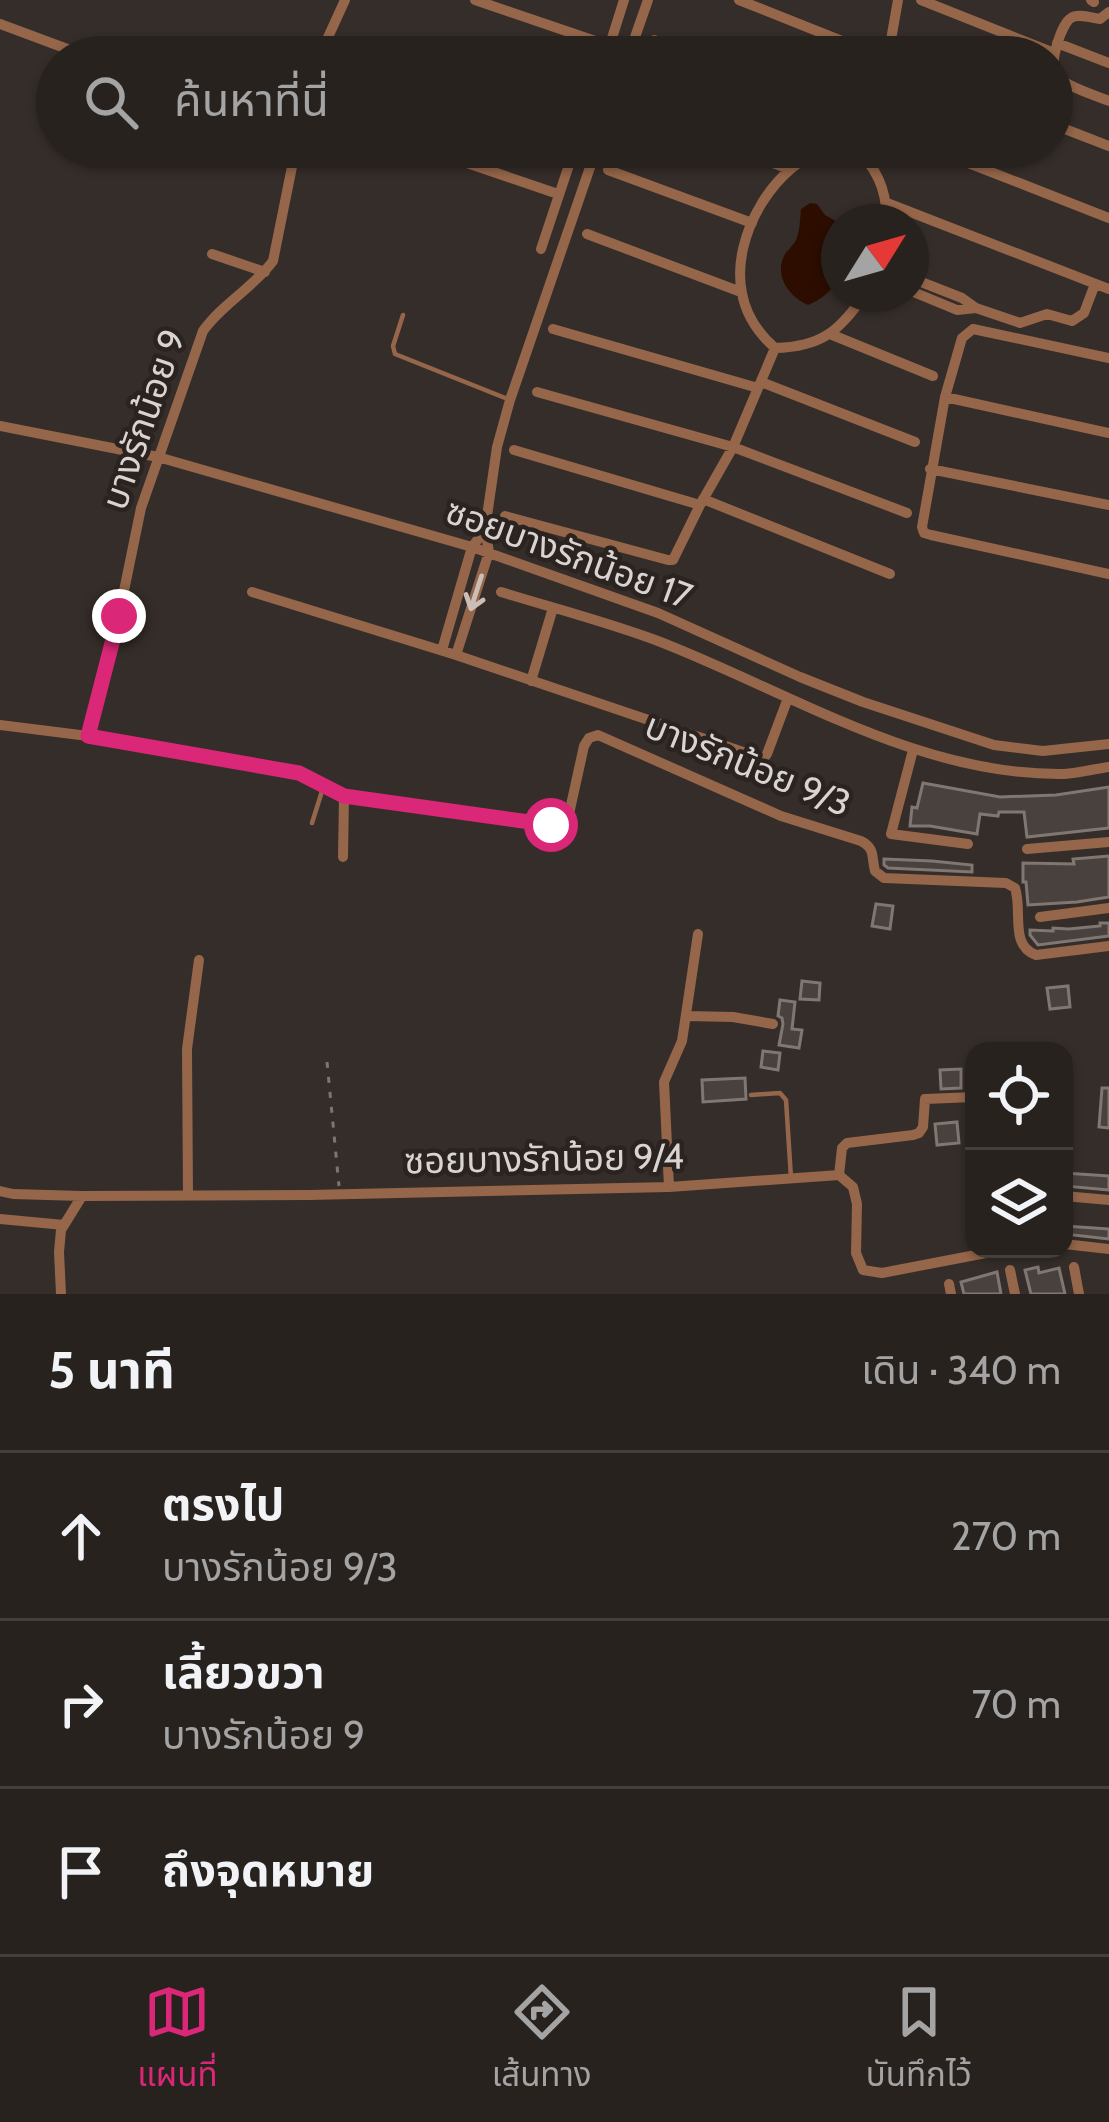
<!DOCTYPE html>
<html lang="th">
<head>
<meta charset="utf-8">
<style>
  :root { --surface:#28221f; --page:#342f2c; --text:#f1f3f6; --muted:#a5a4a4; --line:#443f3d; --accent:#db2777 }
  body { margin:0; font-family:Cabin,"Noto Sans Thai",sans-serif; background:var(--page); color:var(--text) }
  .controls { position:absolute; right:36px; bottom:36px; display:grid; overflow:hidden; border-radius:24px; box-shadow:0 3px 9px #0004 }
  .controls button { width:108px; height:108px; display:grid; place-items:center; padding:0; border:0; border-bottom:3px solid var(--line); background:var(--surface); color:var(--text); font:60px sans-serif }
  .compass { position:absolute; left:821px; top:204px; width:108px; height:108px; border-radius:50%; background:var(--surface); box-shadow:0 3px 9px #0004; rotate:53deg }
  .stop { position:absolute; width:36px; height:36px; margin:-27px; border:9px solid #db2777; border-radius:50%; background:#fff }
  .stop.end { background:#db2777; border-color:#fff; box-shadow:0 3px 12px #0008 }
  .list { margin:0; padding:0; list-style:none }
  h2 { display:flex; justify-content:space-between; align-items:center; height:156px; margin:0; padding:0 48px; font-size:51px }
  h2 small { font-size:39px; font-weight:400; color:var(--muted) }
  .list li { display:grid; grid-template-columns:78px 1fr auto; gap:36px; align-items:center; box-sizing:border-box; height:168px; padding:0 48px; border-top:3px solid var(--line) }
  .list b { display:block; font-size:45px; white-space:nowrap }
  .list p { margin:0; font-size:39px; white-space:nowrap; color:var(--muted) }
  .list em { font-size:39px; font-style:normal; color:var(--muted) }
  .icon { flex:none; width:66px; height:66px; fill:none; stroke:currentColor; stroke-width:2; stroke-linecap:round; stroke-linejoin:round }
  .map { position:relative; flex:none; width:1109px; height:1294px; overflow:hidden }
  .search { position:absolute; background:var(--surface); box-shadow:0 3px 9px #0004; left:36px; right:36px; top:36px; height:132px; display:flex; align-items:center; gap:30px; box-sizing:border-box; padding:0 42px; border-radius:66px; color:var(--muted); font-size:45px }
  .sheet { height:660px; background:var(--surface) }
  nav { display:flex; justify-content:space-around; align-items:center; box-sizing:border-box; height:168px; border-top:3px solid var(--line); background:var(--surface); font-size:33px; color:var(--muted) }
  nav a { display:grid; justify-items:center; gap:6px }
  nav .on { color:var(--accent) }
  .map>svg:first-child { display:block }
</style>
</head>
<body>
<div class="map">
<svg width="1109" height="1294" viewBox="0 0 1109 1294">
  <rect width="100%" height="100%" fill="#352d29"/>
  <path fill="#2d0d00" d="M810 203 817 204 825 215 839 223C839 261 849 287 808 305 790 297 774 277 784 256 787 250 793 246 796 240 800 231 800 219 801 209Z"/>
  <path fill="#49413d" stroke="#807772" stroke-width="3" d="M923 783 1000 797 1056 795 1109 787V828L1027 837 1024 812H999L998 816 980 814 977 834 930 826H910L912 807 917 808Z
    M1109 856V897L1077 902 1028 905 1026 882H1023V863L1074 864 1073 859Z
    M884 859 932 861 972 865V872L888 868 884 865Z
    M876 904 893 906 890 929 872 926Z
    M1100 923H1109V936L1038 945 1030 935V930L1053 931V928L1069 929 1100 926Z
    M802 981 820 983 819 1000 800 999Z
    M1068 986 1070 1007 1050 1009 1047 988Z
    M780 1000 795 1002 792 1029 802 1030 799 1048 779 1045 783 1024 782 1018 778 1016Z
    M763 1051 780 1053 778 1070 761 1067Z
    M961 1069V1088L941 1089 940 1070Z
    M745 1078 746 1099 703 1102 702 1080Z
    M1102 1088H1109V1128L1099 1127Z
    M957 1122 959 1143 937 1145 935 1124Z
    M1064 1173 1109 1176V1190L1064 1186Z
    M1064 1226 1109 1229V1239L1064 1234Z
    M1038 1267 1039 1273 1059 1268 1065 1294H1031L1025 1270Z
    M997 1272 1001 1294H964L961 1282Z"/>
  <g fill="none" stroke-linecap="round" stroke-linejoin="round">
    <path stroke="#7c7672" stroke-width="3" stroke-dasharray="6 9" stroke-linecap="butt" d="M327 1062 339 1186"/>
    <path stroke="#95664a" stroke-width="4.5" d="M403 315 393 346 395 354 510 400
      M312 823 323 788
      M751 1095 780 1093 786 1100 791 1178"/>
    <path stroke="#95664a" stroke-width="10" d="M475 0 610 46
      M739 0 882 57
      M921 0 1054 53
      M1091 0 1094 2
      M1109 12 1100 19C1092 18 1078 13 1071 18 1061 24 1049 64 1055 74 1061 85 1097 96 1109 101
      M0 24 89 57
      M654 40 696 57
      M1057 43 1109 63
      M319 57 345 0
      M606 57 624 0
      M628 57 648 0
      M888 57 898 0
      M1052 124 1109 146
      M420 147 558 194
      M730 147 789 169
      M833 147C776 159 730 237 742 293 746 316 758 333 775 348 821 347 840 331 865 294
      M851 147C876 163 888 192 886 222
      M927 147 1109 218
      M608 170 752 223
      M887 203 1109 289
      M587 234 741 292
      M541 249 575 147
      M212 254 265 272
      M911 278 962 298 976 308 1020 323 1047 314 1072 321 1084 313 1095 284
      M911 291 957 310 976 308
      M553 329 758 388
      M830 334 933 376
      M1109 358 973 329 962 338 945 397 922 527 924 533 931 535 1109 574
      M761 382 915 442
      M537 392 733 447 907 513
      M945 397 1109 433
      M0 426 158 457 472 547 658 613 800 677 863 702 994 745 1043 751 1109 744
      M514 450 700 505
      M930 469 1109 505
      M703 499 890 574
      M505 516 668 560H673L700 505 733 447 775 348
      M252 592 456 655 758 757 764 758 767 754 788 698
      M501 592C553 608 607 622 658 641 790 692 918 776 1064 774 1079 773 1094 769 1109 767
      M442 650 472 547 485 530
      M456 655 489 552 485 530 497 447 510 400 597 147
      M531 681 553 608
      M0 725 88 736 299 773 344 796 551 825 563 823 569 814 584 746 589 738 598 735 781 816 861 841C876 849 871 857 875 871L884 878 1006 883 1015 888C1023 911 1009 945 1036 955L1109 946
      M88 736 119 615 141 508 203 331C222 304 253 288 273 261L296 147
      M913 750 891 834 968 844
      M1027 849 1109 842
      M343 857 344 796
      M1040 917 1109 908
      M687 1016 733 1017 773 1024
      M839 1175 842 1148 847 1143 913 1135 919 1133 923 1127 925 1099 974 1097
      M669 1187 664 1082 682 1041 698 934
      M0 1191 13 1194 82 1196 309 1195 669 1187 839 1175 853 1187 857 1204 856 1253 863 1270 882 1273 1007 1249
      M188 1195 187 1049 199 960
      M1064 1196 1109 1200
      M0 1219 64 1225
      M1064 1244 1109 1249
      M1074 1267 1079 1294
      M1010 1270 1015 1294
      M949 1284 951 1294
      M61 1294 59 1252 61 1230 82 1196"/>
  </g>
  <defs><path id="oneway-shaft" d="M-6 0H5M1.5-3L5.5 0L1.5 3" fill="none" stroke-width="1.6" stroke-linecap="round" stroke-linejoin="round" transform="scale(3)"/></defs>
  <use stroke="#cbbeb6" href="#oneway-shaft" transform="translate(476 593) rotate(108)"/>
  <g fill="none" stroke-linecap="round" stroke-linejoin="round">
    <path stroke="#db2777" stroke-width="15" d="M119 616 88 736 299 773 344 796 551 825"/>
  </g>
  <g text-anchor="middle" stroke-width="9" stroke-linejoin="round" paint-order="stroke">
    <g font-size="36" fill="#d9d4d1" stroke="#2a231f">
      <text transform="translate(143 419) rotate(-71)" y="13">บางรักน้อย 9</text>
      <text transform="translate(569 553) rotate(20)" y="13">ซอยบางรักน้อย 17</text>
      <text transform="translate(748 764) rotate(22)" y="13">บางรักน้อย 9/3</text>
      <text transform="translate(544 1158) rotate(-1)" y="13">ซอยบางรักน้อย 9/4</text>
    </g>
  </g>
</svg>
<div class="controls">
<button><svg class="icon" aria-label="locate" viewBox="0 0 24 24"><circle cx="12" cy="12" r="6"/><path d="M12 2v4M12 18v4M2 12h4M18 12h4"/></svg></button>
<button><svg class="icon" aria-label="layers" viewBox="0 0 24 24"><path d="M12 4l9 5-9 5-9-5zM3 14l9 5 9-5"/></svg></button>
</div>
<svg class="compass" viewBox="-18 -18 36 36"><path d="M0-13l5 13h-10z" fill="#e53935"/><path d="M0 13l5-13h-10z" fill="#a5a4a4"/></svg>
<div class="stop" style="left:551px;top:825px"></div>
<div class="stop end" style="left:119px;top:616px"></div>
<div class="search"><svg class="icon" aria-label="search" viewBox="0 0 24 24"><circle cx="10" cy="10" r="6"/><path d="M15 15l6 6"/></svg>ค้นหาที่นี่</div>
</div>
<section class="sheet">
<h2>5 นาที<small>เดิน · 340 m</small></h2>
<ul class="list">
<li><svg class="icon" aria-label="ahead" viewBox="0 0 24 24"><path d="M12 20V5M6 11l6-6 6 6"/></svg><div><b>ตรงไป</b><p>บางรักน้อย 9/3</p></div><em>270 m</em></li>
<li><svg class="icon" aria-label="right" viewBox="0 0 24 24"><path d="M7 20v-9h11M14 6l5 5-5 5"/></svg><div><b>เลี้ยวขวา</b><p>บางรักน้อย 9</p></div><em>70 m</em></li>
<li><svg class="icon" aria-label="arrive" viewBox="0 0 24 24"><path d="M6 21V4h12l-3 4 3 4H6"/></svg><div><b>ถึงจุดหมาย</b></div></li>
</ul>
</section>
<nav>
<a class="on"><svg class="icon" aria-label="map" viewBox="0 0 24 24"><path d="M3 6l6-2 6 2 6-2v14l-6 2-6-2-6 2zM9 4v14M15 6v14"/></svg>แผนที่</a>
<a><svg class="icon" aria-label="directions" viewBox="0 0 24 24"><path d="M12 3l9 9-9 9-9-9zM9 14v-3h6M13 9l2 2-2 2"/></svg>เส้นทาง</a>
<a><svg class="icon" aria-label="saved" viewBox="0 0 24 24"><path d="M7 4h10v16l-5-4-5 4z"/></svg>บันทึกไว้</a>
</nav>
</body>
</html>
